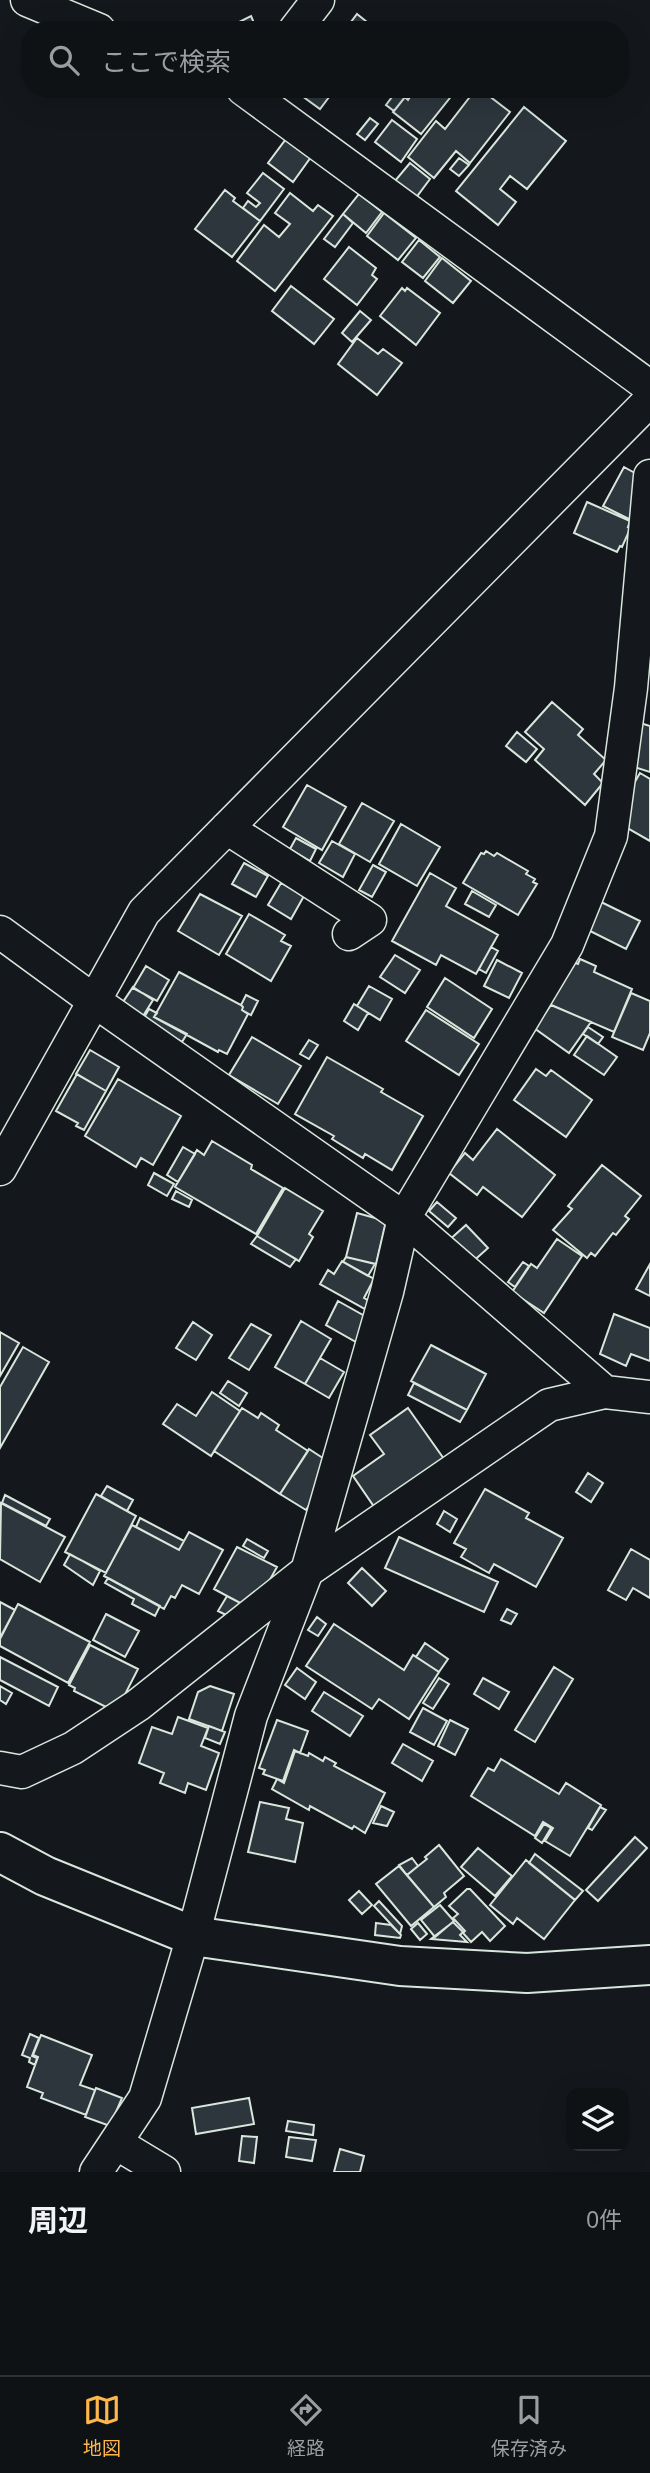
<!DOCTYPE html>
<html lang="ja">
<head>
<meta charset="utf-8">
<style>
  :root { --surface:#0f1215; --page:#1d2022; --text:#f1f3f6; --muted:#9b9ea0; --line:#2f3234; --accent:#ffb74d }
  body { margin:0; font-family:Arial,"Noto Sans JP",sans-serif; background:var(--page); color:var(--text) }
  .controls { position:absolute; right:21px; bottom:21px; display:grid; overflow:hidden; border-radius:14px; box-shadow:0 7px 28px #0002 }
  .controls button { width:63px; height:63px; display:grid; place-items:center; padding:0; border:0; border-bottom:2px solid var(--line); background:var(--surface); color:var(--text); font:35px sans-serif }
  .list { margin:0; padding:0; list-style:none }
  h2 { display:flex; justify-content:space-between; align-items:center; height:91px; margin:0; padding:0 28px; font-size:30px }
  h2 small { font-size:23px; font-weight:400; color:var(--muted) }
  .icon { flex:none; width:38px; height:38px; fill:none; stroke:currentColor; stroke-width:2; stroke-linecap:round; stroke-linejoin:round }
  .map { position:relative; flex:none; width:650px; height:2172px; overflow:hidden }
  .search { position:absolute; background:var(--surface); box-shadow:0 7px 28px #0002; left:21px; right:21px; top:21px; height:77px; display:flex; align-items:center; gap:18px; box-sizing:border-box; padding:0 24px; border-radius:28px; color:var(--muted); font-size:26px }
  .sheet { height:203px; background:var(--surface) }
  nav { display:flex; justify-content:space-around; align-items:center; box-sizing:border-box; height:98px; border-top:2px solid var(--line); background:var(--surface); font-size:19px; color:var(--muted) }
  nav a { display:grid; justify-items:center; gap:4px }
  nav .on { color:var(--accent) }
  .map>svg:first-child { display:block }
</style>
</head>
<body>
<div class="map">
<svg width="650" height="2172" viewBox="0 0 650 2172">
  <rect width="100%" height="100%" fill="#14181c"/>
  <path fill="#2c363c" stroke="#d8e6dc" stroke-width="2" d="M357 14 377 30H345Z
    M251 16 257 30H240L237 23Z
    M301 89H335L320 109 298 93Z
    M398 89 409 92 394 111 386 105Z
    M406 89H457L421 134 393 112 405 97 408 100 412 94Z
    M476 89H480L510 112 470 163 456 151 434 178 408 157 436 121 445 129Z
    M524 107 566 141 527 189 510 176 500 189 516 202 498 225 456 191Z
    M370 118 378 124 365 140 357 134Z
    M392 120 417 139 401 162 375 142Z
    M286 139 311 157 293 182 268 163Z
    M459 158 469 165 459 176 450 169Z
    M410 163 430 179 415 199 394 182Z
    M263 173 284 189 260 221 243 208 248 201 256 207 260 203 247 193Z
    M225 190 235 198 233 201 260 221 232 257 195 229Z
    M290 193 313 211 318 205 333 216 275 291 237 261 264 225 279 237 290 224 275 213Z
    M359 194 382 212 366 233 343 214Z
    M384 213 416 238 398 260 367 236Z
    M343 214 353 223 335 247 324 239Z
    M419 240 440 257 423 278 402 262Z
    M349 247 376 268 372 275 377 279 357 305 324 279Z
    M442 258 471 281 453 303 425 281Z
    M291 286 334 319 314 344 272 311Z
    M402 288 405 291 407 288 440 313 416 345 380 316Z
    M360 311 371 320 352 342 342 333Z
    M357 338 378 354 383 349 402 363 377 395 338 364Z
    M624 467 642 477 635 522 603 506Z
    M587 502 630 521 628 527H631L622 547 620 546 617 552 574 533Z
    M552 702 583 729 578 735 606 760 594 774 603 783 585 805 535 760 544 749 525 732Z
    M637 722 650 726V772L628 765Z
    M517 732 537 749 526 762 506 746Z
    M640 773 650 779V841L624 826 630 813 620 808Z
    M307 785 346 807 322 850 283 827Z
    M362 803 394 821 370 862 339 844Z
    M401 824 440 847 417 886 379 864Z
    M296 838 316 849 310 861 290 849Z
    M332 841 355 854 343 877 319 863Z
    M486 851 494 856 497 853 528 871 526 874 535 879 533 882 537 884 518 915 463 883 481 853 484 854Z
    M244 863 268 876 256 897 232 884Z
    M373 865 386 872 372 897 359 890Z
    M430 873 456 888 446 906 498 935 476 974 441 955 436 965 392 941Z
    M281 883 304 896 291 919 268 905Z
    M472 891 496 905 489 917 465 904Z
    M200 894 242 916 219 955 178 931Z
    M599 901 640 921 626 949 586 929Z
    M249 914 285 935 281 941 291 946 271 981 226 954Z
    M491 947 498 951 486 973 479 969Z
    M395 955 420 970 405 993 380 977Z
    M580 959 596 966 594 972 632 989 614 1032 549 1004 568 960 578 964Z
    M497 960 522 973 509 998 484 986Z
    M146 966 169 980 157 1001 133 988Z
    M179 972 241 1005 243 1007 242 1010 248 1014 227 1054 219 1050 218 1052 154 1017Z
    M445 978 492 1009 474 1038 427 1007Z
    M369 986 392 999 380 1020 357 1006Z
    M133 987 153 1000 140 1021 119 1008Z
    M631 993 650 1001V1033L643 1050 612 1037Z
    M246 995 258 1001 251 1015 242 1010 243 1007 241 1005Z
    M354 1004 368 1013 358 1030 344 1021Z
    M551 1005 591 1022 569 1053 534 1028Z
    M149 1009 157 1013 154 1017 187 1034 182 1042 142 1021Z
    M426 1010 479 1044 459 1075 406 1041Z
    M588 1027 603 1037 598 1044 583 1034Z
    M587 1036 617 1057 604 1075 574 1055Z
    M252 1037 301 1066 278 1104 229 1075Z
    M309 1040 318 1045 309 1059 300 1054Z
    M90 1050 119 1067 106 1091 76 1074Z
    M327 1057 383 1089 381 1092 423 1116 392 1170 365 1154 363 1158 332 1139 334 1136 295 1114Z
    M536 1069 546 1076 551 1070 592 1100 566 1137 514 1100Z
    M77 1074 106 1091 84 1130 76 1126 78 1123 56 1111Z
    M118 1079 181 1116 153 1165 141 1158 136 1167 85 1136Z
    M497 1129 555 1175 522 1217 483 1187 477 1195 449 1173 465 1153 473 1160Z
    M212 1141 252 1165 251 1169 283 1188 256 1234 175 1187 197 1150 204 1155Z
    M183 1147 195 1154 178 1182 167 1175Z
    M602 1165 641 1196 625 1216 629 1219 616 1235 613 1233 595 1256 591 1253 587 1258 553 1230 572 1209 568 1206Z
    M154 1173 174 1184 167 1196 148 1185Z
    M285 1188 323 1211 309 1234 313 1237 299 1261 257 1236Z
    M176 1191 192 1200 189 1207 172 1199Z
    M437 1202 456 1218 448 1227 429 1211Z
    M357 1213 386 1221 376 1264 346 1257Z
    M466 1225 488 1248 469 1265 447 1242Z
    M257 1236 296 1259 290 1267 251 1244Z
    M557 1239 582 1256 544 1313 512 1292 531 1264 537 1268Z
    M346 1257 375 1264 368 1276 343 1262Z
    M342 1261 374 1279 364 1298 369 1301 365 1309 320 1284 328 1270 334 1274Z
    M523 1262 529 1266 515 1287 508 1282Z
    M650 1264V1296L636 1289Z
    M338 1301 370 1319 363 1346 326 1325Z
    M614 1314 650 1328V1361L631 1354 626 1366 600 1354Z
    M301 1321 331 1339 305 1384 275 1367Z
    M193 1322 212 1335 196 1360 176 1348Z
    M251 1324 271 1335 249 1370 229 1358Z
    M0 1332 19 1343 0 1376Z
    M431 1345 486 1374 467 1410 411 1381Z
    M23 1347 49 1362 0 1448V1387Z
    M320 1358 344 1372 329 1398 305 1384Z
    M228 1381 247 1393 239 1406 220 1393Z
    M414 1383 467 1410 460 1422 408 1395Z
    M212 1392 240 1411 211 1456 163 1424 177 1404 196 1416Z
    M242 1408 258 1418 261 1413 279 1425 276 1430 308 1451 280 1494 214 1451Z
    M408 1408 444 1459 375 1508 353 1476 384 1454 370 1435Z
    M309 1449 335 1466 306 1510 280 1494Z
    M588 1473 603 1483 591 1502 576 1492Z
    M107 1486 133 1500 127 1511 101 1496Z
    M485 1489 529 1513 526 1518 563 1538 536 1587 494 1564 489 1573 461 1557 466 1549 454 1543Z
    M96 1494 136 1516 106 1573 65 1552Z
    M5 1495 50 1519 46 1526 2 1503Z
    M1 1503 65 1537 40 1582 0 1559Z
    M444 1511 457 1519 450 1532 437 1524Z
    M140 1518 184 1541 179 1550 136 1527Z
    M132 1525 179 1550 189 1532 223 1550 199 1594 182 1585 175 1598 171 1596 164 1609 104 1576Z
    M399 1537 498 1582 484 1612 385 1568Z
    M247 1539 268 1551 264 1558 243 1546Z
    M237 1547 277 1567 253 1610 214 1589Z
    M631 1549 650 1560V1598L633 1588 626 1600 608 1590Z
    M70 1554 100 1571 93 1585 64 1565Z
    M362 1568 386 1591 372 1606 348 1583Z
    M108 1578 160 1606 155 1616 132 1604 134 1599 105 1583Z
    M227 1596 248 1607 240 1622 218 1611Z
    M0 1602 15 1610 1 1637 0 1636Z
    M18 1604 90 1642 68 1683 0 1646V1638Z
    M507 1609 517 1614 511 1624 501 1620Z
    M106 1614 139 1631 125 1657 93 1640Z
    M317 1617 326 1624 318 1636 308 1630Z
    M334 1624 404 1670 413 1655 439 1672 409 1719 379 1699 372 1709 306 1666Z
    M425 1643 448 1659 439 1672 416 1657Z
    M90 1645 138 1669 116 1712 74 1691 75 1688 69 1685Z
    M0 1657 58 1687 49 1706 0 1680Z
    M554 1667 573 1679 535 1742 515 1730Z
    M297 1668 316 1682 305 1699 285 1685Z
    M439 1678 449 1684 433 1709 423 1703Z
    M483 1678 509 1692 499 1709 474 1694Z
    M0 1686 12 1693 6 1704 0 1700Z
    M210 1686 234 1694 222 1731 189 1719 198 1692Z
    M324 1692 363 1716 350 1736 312 1711Z
    M423 1708 447 1721 434 1745 410 1732Z
    M178 1717 208 1728 201 1746 219 1753 206 1790 188 1783 185 1793 160 1783 164 1773 139 1763 152 1727 172 1734Z
    M277 1720 308 1731 300 1753 294 1750 283 1781 263 1774 265 1770 259 1768Z
    M450 1720 468 1729 455 1755 438 1746Z
    M209 1726 225 1732 220 1744 205 1738Z
    M403 1744 433 1761 422 1781 392 1763Z
    M295 1751 308 1756 309 1753 323 1761 325 1757 336 1763 334 1766 385 1793 365 1833 354 1826 352 1829 310 1806 309 1810 272 1789 277 1779 284 1783Z
    M501 1759 559 1794 566 1783 601 1805 570 1856 545 1841 553 1828 543 1822 535 1836 471 1796 488 1768 494 1771Z
    M260 1802 289 1808 286 1819 303 1823 295 1862 248 1852Z
    M381 1806 394 1812 387 1826 373 1823Z
    M600 1807 606 1810 592 1830 588 1828Z
    M544 1824 551 1828 542 1843 535 1838Z
    M635 1837 647 1848 598 1901 586 1890Z
    M439 1845 464 1876 444 1893 446 1897 434 1907 407 1875 427 1859 425 1857Z
    M478 1848 512 1876 495 1896 461 1867Z
    M535 1854 583 1891 575 1900 529 1863Z
    M412 1858 418 1866 407 1875 399 1865Z
    M526 1860 575 1900 544 1939 517 1918 513 1924 490 1905Z
    M399 1866 434 1907 411 1926 376 1884Z
    M467 1889H470L505 1926 490 1941 482 1932 471 1942 463 1933 465 1931 453 1918 458 1914 449 1906Z
    M359 1891 372 1905 362 1914 349 1900Z
    M379 1901 402 1926 400 1934 374 1906Z
    M440 1905 454 1921 435 1937 421 1920Z
    M453 1922 463 1932 460 1935 467 1942 431 1939Z
    M376 1923 391 1925 401 1935 400 1938 375 1935Z
    M418 1923 427 1934 420 1940 411 1929Z
    M30 2034 39 2038 32 2056 37 2058 35 2065 29 2062 30 2058 22 2055Z
    M41 2035 92 2055 80 2085 95 2090 86 2115 41 2098 43 2093 27 2087 38 2057 33 2055Z
    M96 2088 122 2098 110 2126 85 2117Z
    M249 2098 254 2124 196 2134 192 2108Z
    M288 2121 314 2125 313 2135 286 2131Z
    M242 2136 257 2137 254 2163 239 2161Z
    M289 2137 316 2140 312 2161 286 2157Z
    M340 2149 364 2156 360 2172H334Z"/>
  <g fill="none" stroke-linecap="round" stroke-linejoin="round">
    <g stroke="#d8e6dc" stroke-width="35">
      <path id="minor" d="M27 0 99 30
        M295 30 318 0
        M243 89 650 387
        M227 828 370 920 349 934
        M0 932 93 1000 404 1218 605 1392
        M0 1169 144 912 650 400
        M0 1768 22 1772 73 1748 138 1705 307 1571 549 1405 605 1392 650 1397
        M116 2143 164 2172
        M96 2172 145 2098 193 1936 251 1716 307 1571 387 1292 404 1218 567 945 611 836 631 688 650 476"/>
    </g>
    <g stroke="#d8e6dc" stroke-width="42">
      <path id="tertiary" d="M0 1852 45 1876 193 1936 400 1966 527 1973 650 1965"/>
    </g>
    <use href="#minor" stroke="#14181c" stroke-width="32"/>
    <use href="#tertiary" stroke="#14181c" stroke-width="38"/>
  </g>
</svg>
<div class="controls">
<button><svg class="icon" aria-label="layers" viewBox="0 0 24 24"><path d="M12 4l9 5-9 5-9-5zM3 14l9 5 9-5"/></svg></button>
</div>
<div class="search"><svg class="icon" aria-label="search" viewBox="0 0 24 24"><circle cx="10" cy="10" r="6"/><path d="M15 15l6 6"/></svg>ここで検索</div>
</div>
<section class="sheet">
<h2>周辺<small>0件</small></h2>
<ul class="list">
</ul>
</section>
<nav>
<a class="on"><svg class="icon" aria-label="map" viewBox="0 0 24 24"><path d="M3 6l6-2 6 2 6-2v14l-6 2-6-2-6 2zM9 4v14M15 6v14"/></svg>地図</a>
<a><svg class="icon" aria-label="directions" viewBox="0 0 24 24"><path d="M12 3l9 9-9 9-9-9zM9 14v-3h6M13 9l2 2-2 2"/></svg>経路</a>
<a><svg class="icon" aria-label="saved" viewBox="0 0 24 24"><path d="M7 4h10v16l-5-4-5 4z"/></svg>保存済み</a>
</nav>
</body>
</html>
